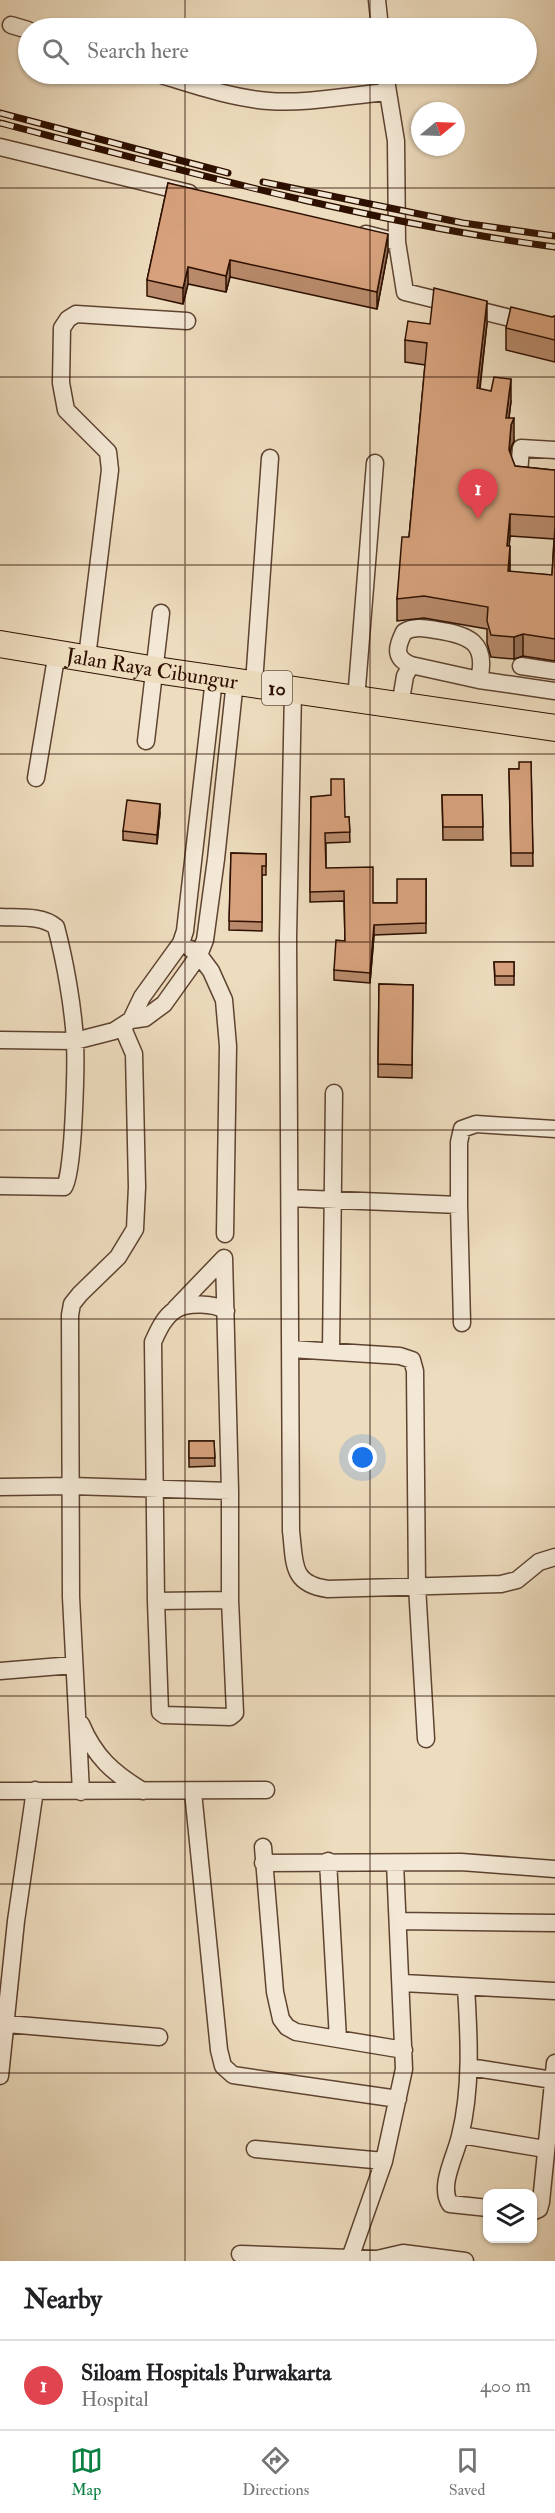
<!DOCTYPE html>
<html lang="en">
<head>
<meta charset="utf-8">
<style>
  :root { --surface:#fff; --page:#f6f6f6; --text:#202124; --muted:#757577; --line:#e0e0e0; --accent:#0b8043 }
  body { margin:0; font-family:"IM FELL Double Pica",serif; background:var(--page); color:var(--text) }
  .controls { position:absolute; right:18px; bottom:18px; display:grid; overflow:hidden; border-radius:12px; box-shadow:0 2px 4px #0004 }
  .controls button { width:54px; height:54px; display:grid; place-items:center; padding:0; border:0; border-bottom:2px solid var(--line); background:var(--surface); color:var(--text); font:30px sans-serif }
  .compass { position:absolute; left:411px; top:102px; width:54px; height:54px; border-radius:50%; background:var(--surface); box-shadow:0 2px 4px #0004; rotate:71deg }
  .you { position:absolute; left:363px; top:1458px; width:21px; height:21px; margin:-15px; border:4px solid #fff; border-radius:50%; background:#1a73e8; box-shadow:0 0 0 9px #1a73e833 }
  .badge { display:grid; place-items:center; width:39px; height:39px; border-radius:50%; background:var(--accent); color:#fff; font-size:20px; font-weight:700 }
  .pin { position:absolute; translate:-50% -50px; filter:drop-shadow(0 2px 3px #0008) }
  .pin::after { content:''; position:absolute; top:32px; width:21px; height:18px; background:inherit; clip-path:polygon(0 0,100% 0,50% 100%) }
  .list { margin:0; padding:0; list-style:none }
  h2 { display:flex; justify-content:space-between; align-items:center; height:78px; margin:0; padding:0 24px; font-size:26px }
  h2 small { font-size:20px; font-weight:400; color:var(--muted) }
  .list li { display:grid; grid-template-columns:39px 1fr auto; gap:18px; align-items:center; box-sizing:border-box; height:90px; padding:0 24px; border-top:2px solid var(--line) }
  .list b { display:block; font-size:22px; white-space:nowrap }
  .list p { margin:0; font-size:20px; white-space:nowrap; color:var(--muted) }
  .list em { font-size:20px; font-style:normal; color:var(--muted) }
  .icon { flex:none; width:33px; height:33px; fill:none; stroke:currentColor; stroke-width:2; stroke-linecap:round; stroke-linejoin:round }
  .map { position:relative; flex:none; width:555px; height:2261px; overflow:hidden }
  .search { position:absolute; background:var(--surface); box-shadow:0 2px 4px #0004; left:18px; right:18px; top:18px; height:66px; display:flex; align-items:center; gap:15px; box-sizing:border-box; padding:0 21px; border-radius:33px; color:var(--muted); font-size:22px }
  .sheet { height:168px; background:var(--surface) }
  nav { display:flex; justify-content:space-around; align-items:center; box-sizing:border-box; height:84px; border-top:2px solid var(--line); background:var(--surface); font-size:16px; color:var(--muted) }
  nav a { display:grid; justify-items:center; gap:3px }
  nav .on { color:var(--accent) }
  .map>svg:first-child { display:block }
</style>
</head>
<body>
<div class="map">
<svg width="555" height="2261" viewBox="0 0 555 2261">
  <rect width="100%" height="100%" fill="#eddcbe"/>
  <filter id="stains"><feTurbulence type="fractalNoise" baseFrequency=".00333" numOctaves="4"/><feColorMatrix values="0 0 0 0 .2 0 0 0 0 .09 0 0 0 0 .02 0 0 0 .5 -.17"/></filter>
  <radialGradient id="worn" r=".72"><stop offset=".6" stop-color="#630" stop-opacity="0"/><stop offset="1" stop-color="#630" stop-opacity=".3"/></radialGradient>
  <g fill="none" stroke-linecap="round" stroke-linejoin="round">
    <g stroke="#5e4330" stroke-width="19">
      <path id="minor" d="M377 0 380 28
        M11 25 28 30
        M158 74C194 85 231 98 269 101 307 104 350 95 388 92
        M385 74 396 141 397 242 405 292 555 329
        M0 147 189 193
        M366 234 397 242
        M555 450 521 448 519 473 523 477 555 482
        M87 657 110 470 108 452 66 410 61 383 62 328 68 319 76 314 187 321
        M521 666 555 671
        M479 680C488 642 469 635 436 630 424 628 414 626 404 632 397 646 393 658 411 665L479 680 555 691
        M254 683 270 458
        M293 691 288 938 291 1531C295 1562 290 1584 328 1589L501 1584 517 1580 539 1562 555 1557
        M356 700 375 463
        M400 706 405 676 411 665
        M146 741 161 613
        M36 778 57 652
        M0 917C18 918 42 915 56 927 65 961 73 1006 75 1041 76 1062 74 1176 64 1187L0 1186
        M191 949 199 955 211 971 224 1000 228 1046 225 1234
        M131 1020 142 997 181 943 185 931 214 679
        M0 1040 75 1041 114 1031 131 1020 145 1018 164 1004 199 955 205 940 216 859 235 681
        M290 1198 459 1205 462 1323
        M459 1205V1142L462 1129 476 1124 555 1129
        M226 1311C215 1303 187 1302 175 1310 164 1317 158 1331 153 1342L156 1601 160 1712 164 1715 230 1717 235 1713 230 1600V1491
        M291 1349 400 1356 412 1360 415 1371 417 1586 426 1739
        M331 1351 334 1093
        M0 1487 72 1486 230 1491 224 1258 175 1309
        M156 1601 230 1600
        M0 1671 73 1665
        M81 1724C95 1757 113 1773 143 1791
        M0 1791 266 1790
        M81 1792 71 1597 70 1315 72 1304 80 1294 118 1257 135 1229 137 1187 134 1054 122 1026
        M193 1792 219 2050 223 2066 233 2075 398 2099
        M263 1847 275 1992 281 2019 287 2027 296 2032 404 2050
        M328 1861 338 2039
        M263 1863 461 1862 555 1869
        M399 1921 555 1923
        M403 1983 555 1991
        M466 1987C469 2036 472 2088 460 2136 456 2155 438 2186 450 2204L488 2208
        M7 2024 159 2037
        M469 2067 553 2080
        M0 2076 16 1921 35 1790
        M461 2135 545 2149
        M255 2149 384 2161
        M532 2212 539 2209 541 2202 555 2063
        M240 2254 377 2259 403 2253 465 2261
        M349 2261 384 2161 404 2069 395 1863"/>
    </g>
    <g stroke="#2e1000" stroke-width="28">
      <g id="highway">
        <path id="s1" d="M0 644 156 670 555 728"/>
      </g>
    </g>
    <use href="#minor" stroke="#f3e8d5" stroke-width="16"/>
    <use href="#highway" stroke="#eddcbe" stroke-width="26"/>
    <g stroke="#2e1000" stroke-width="7">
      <path id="rail" d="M0 113 228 173
        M0 123C184 171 367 222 555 247
        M263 182 463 223 555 236"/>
    </g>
    <use href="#rail" stroke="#f3e8d5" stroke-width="4.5" stroke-dasharray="14" stroke-linecap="butt"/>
  </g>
  <path fill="#b88a6b" stroke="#2e1000" stroke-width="1.5" fill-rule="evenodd" d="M168 183 388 251 377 309 230 277 226 292 188 284 183 304 147 296V280Z
    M555 316V362L506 350V328Z
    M487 323 480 389 511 401 509 418 514 441 511 447 510 454 515 466 553 470H555V661L523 656 514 659 491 657 487 643V629L424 618 397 621V599L409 537 425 365 405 362V340L430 324ZM510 536 554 539 552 575 510 572 509 546Z
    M531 762 533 866H511L509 769H519Z
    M442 795H482L483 840H443Z
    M311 797 345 817H349L350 842 326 843V868L373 903H397L426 879V933L374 935 370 983 334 980V970L345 941 344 901 310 902Z
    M160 813 157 844 123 840V831Z
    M231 853 266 854V875H262V931L229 930Z
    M494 962H514V985H495Z
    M379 984 413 985 412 1078 378 1077Z
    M189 1441H214L215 1466 189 1467Z"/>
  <path fill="#967157" stroke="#2e1000" stroke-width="1.5" d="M388 234V251L377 309V292Z
    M230 260V277L226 292V276Z
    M188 267V284L183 304V288Z
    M487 301V323L477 410V388Z
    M511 379V401L506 440V418Z
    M514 418V441L511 447 509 472V450L511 425Z
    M510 514V536L507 568V546Z
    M510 546V568L508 594V571Z
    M523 634V656L514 659V637Z
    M160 804V813L157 844V835Z
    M374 925V935L370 983V973Z"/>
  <path fill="#d6a17c" stroke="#2e1000" stroke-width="1.5" d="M168 183 388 234 377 292 230 260 226 276 188 267 183 288 147 280Z
    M434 288 487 301 477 388 491 391 494 377 511 379 506 418H514L511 425 509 450 515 466 553 470H555V517L510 514 507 546H510L508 571 552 575 555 527V639L523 634 514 637 491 635 487 621 488 607 424 596 397 599 402 537H409L427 343 405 340 408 321 430 324Z
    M511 307 552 317 555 316V340L506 328Z
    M519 762H531L533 853H511L509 769H519Z
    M331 779H344L345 817H349L350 832 325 833 326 868 373 867V903H397V879H426V923L374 925 370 973 334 970 336 940 345 941 344 891 310 892 311 797 331 795Z
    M442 795H482L483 827H443Z
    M127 800 160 804 157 835 123 831Z
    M231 853 266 854V866H262V922L229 921Z
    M494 962H514V976H495Z
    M379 984 413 985 412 1065 378 1064Z
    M189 1441H214L215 1458H189Z"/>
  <path fill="none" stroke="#2e1000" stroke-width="1.5" stroke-opacity="0.55" d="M185 0V28M370 0V28M185 74V2261M370 74V2261M0 188H555M0 377H555M0 565H555M0 754H555M0 942H555M0 1130H555M0 1319H555M0 1507H555M0 1696H555M0 1884H555M0 2073H555"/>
  <g text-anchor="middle" stroke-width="4.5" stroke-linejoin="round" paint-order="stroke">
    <rect fill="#f3e8d5" stroke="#695140" stroke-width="1.5" x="262" y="671" width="30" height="34" rx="4.5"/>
    <g font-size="20" font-weight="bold" fill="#2e1000">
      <text x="277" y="695">10</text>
    </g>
    <g font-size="21" fill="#2e1000" stroke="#f3e8d5">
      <text dy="7" stroke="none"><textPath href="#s1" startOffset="154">Jalan Raya Cibungur</textPath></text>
    </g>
  </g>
  <rect width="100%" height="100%" filter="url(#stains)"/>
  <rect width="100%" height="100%" fill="url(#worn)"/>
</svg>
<div class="controls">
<button><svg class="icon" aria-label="layers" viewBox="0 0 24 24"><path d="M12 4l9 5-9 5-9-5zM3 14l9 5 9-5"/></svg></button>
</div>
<svg class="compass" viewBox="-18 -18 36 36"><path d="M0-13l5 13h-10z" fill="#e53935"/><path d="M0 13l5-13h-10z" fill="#757577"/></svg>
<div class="you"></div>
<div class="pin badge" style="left:478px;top:519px;background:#e0444e">1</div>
<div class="search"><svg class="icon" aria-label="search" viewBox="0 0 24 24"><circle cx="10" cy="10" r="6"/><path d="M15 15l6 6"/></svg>Search here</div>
</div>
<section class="sheet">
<h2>Nearby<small></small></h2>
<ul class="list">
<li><span class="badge" style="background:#e0444e">1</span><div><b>Siloam Hospitals Purwakarta</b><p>Hospital</p></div><em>400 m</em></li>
</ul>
</section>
<nav>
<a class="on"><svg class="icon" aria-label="map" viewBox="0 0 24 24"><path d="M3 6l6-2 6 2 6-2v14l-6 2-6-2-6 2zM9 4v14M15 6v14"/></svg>Map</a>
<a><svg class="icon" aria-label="directions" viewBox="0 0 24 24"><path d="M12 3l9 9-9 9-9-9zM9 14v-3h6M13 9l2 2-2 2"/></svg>Directions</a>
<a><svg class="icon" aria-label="saved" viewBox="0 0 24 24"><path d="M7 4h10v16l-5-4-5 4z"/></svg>Saved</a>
</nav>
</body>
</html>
